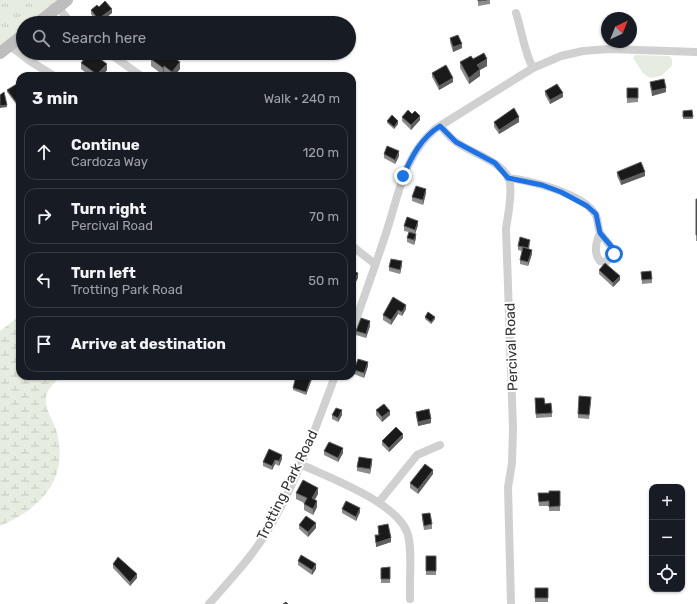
<!DOCTYPE html>
<html lang="en">
<head>
<meta charset="utf-8">
<style>
  :root { --surface:#171b24; --page:#242831; --text:#f1f3f6; --muted:#9ea1a6; --line:#363941 }
  body { margin:0; font-family:Rubik,sans-serif; background:var(--page); color:var(--text) }
  .controls { position:absolute; right:12px; bottom:12px; display:grid; overflow:hidden; border-radius:8px; box-shadow:0 1px 3px #0004 }
  .controls button { width:36px; height:36px; display:grid; place-items:center; padding:0; border:0; border-bottom:1px solid var(--line); background:var(--surface); color:var(--text); font:20px sans-serif }
  .compass { position:absolute; left:601px; top:12px; width:36px; height:36px; border-radius:50%; background:var(--surface); box-shadow:0 1px 3px #0004; rotate:43deg }
  .stop { position:absolute; width:12px; height:12px; margin:-9px; border:3px solid #1a73e8; border-radius:50%; background:#fff }
  .stop.end { background:#1a73e8; border-color:#fff; box-shadow:0 1px 4px #0008 }
  .list { margin:0; padding:0; list-style:none }
  h2 { display:flex; justify-content:space-between; align-items:center; height:52px; margin:0; padding:0 16px; font-size:17px }
  h2 small { font-size:13px; font-weight:400; color:var(--muted) }
  .list li { display:grid; grid-template-columns:26px 1fr auto; gap:12px; align-items:center; box-sizing:border-box; height:56px; margin:0 8px 8px; padding:0 8px; border:1px solid var(--line); border-radius:12px }
  .list b { display:block; font-size:15px; white-space:nowrap }
  .list p { margin:0; font-size:13px; white-space:nowrap; color:var(--muted) }
  .list em { font-size:13px; font-style:normal; color:var(--muted) }
  .icon { flex:none; width:22px; height:22px; fill:none; stroke:currentColor; stroke-width:2; stroke-linecap:round; stroke-linejoin:round }
  .map { position:relative; flex:none; width:697px; height:604px; overflow:hidden }
  .search { position:absolute; background:var(--surface); box-shadow:0 1px 3px #0004; left:16px; top:16px; width:340px; height:44px; display:flex; align-items:center; gap:10px; box-sizing:border-box; padding:0 14px; border-radius:22px; color:var(--muted); font-size:15px }
  .panel { position:absolute; background:var(--surface); box-shadow:0 1px 3px #0004; left:16px; top:72px; width:340px; height:308px; border-radius:12px }
  .map>svg:first-child { display:block }
</style>
</head>
<body>
<div class="map">
<svg width="697" height="604" viewBox="0 0 697 604">
  <defs>
    <pattern id="wetland-marsh" width="20" height="14" patternUnits="userSpaceOnUse"><rect width="20" height="14" fill="#e6ecdf"/><path d="M1 5h8M5 5V1M11 12h8M15 12V8" fill="none" stroke="#c6cbc0"/></pattern>
    <pattern id="park-tufts" width="24" height="20" patternUnits="userSpaceOnUse"><rect width="24" height="20" fill="#e6ecdf"/><path d="M3 7l-1-3M5 7V3M7 7l1-3M15 17l-1-3M17 17v-4M19 17l1-3" fill="none" stroke="#c6cbc0"/></pattern>
  </defs>
  <rect width="100%" height="100%" fill="#fff"/>
  <path fill="#e6ecdf" d="M635 55 669 56 672 59V66L661 76 650 78 643 73 633 58Z"/>
  <path fill="url(#wetland-marsh)" d="M20 316V376H61C55 383 46 389 46 398 45 411 54 421 57 433 69 480 40 509 0 526V331Z"/>
  <path fill="url(#park-tufts)" d="M0 0H60L34 23H23V31L0 49Z"/>
  <g fill="none" stroke-linecap="round" stroke-linejoin="round">
    <path stroke="#d0d0d0" stroke-width="8" d="M58 7 71 23
      M516 13C522 31 524 52 533 68
      M9 45 30 61 54 76
      M109 53 141 76
      M440 126C445 131 449 137 455 141 469 153 507 162 510 183 512 197 508 214 506 229L513 428 512 463 508 487 511 604
      M508 178C532 181 582 193 595 214 599 220 597 229 601 234 606 242 612 245 614 254L606 262 600 261C593 253 596 242 600 233
      M352 246 375 264
      M352 331C364 297 376 264 387 230 399 193 404 156 435 129L533 68 561 56 583 51 609 49 697 52
      M300 464C328 477 396 502 407 532 413 547 409 582 410 599
      M379 502 417 455 440 445
      M209 604C230 580 252 557 268 530 296 483 316 427 335 376"/>
    <path stroke="#bdbdbd" stroke-width="12" d="M38 23 67 0
      M0 53 23 35"/>
  </g>
  <path fill="#8c8c8c" d="M478 0H490V4L478 6Z
    M99 7 112 13 99 23H98L91 14V10Z
    M450 38 462 48 453 52 450 42Z
    M151 59 180 69 174 76H169L164 73 163 75 151 66Z
    M473 59 487 66 480 70V76L469 84 460 68V62Z
    M81 63 107 70 102 76H90L81 69Z
    M432 73 453 82 439 90 432 77Z
    M20 82 16 104 7 92V90Z
    M650 82 666 92 652 96 650 86Z
    M627 88H638V102L627 103Z
    M545 91 563 97 550 104 545 95Z
    M692 110 693 119H683V111Z
    M412 114 420 120 411 130 402 121V117Z
    M387 121 398 124 394 129 387 123Z
    M494 122H519L499 134 494 127Z
    M384 154 399 156 395 164 384 158Z
    M617 172 645 176 621 185 617 176Z
    M426 193 423 205 412 201V197Z
    M697 199V241H696V205Z
    M418 225 415 234 416 238 414 245 407 242V238L409 232 404 231V226Z
    M530 244 529 249 532 254 528 266 520 264V260L522 251 518 250V246Z
    M402 265 400 274 389 271V267Z
    M599 270 620 280 613 287 599 274Z
    M641 272 652 279V283L642 284Z
    M393 297 406 309 402 316 398 314 391 325 383 320V315Z
    M425 317 435 319 431 324 425 319Z
    M370 326 366 338 356 335V331Z
    M368 366 364 378 354 374V370Z
    M254 376H268L267 380Z
    M313 376 306 395 293 390V388Z
    M591 401 589 419 578 418V414Z
    M535 403 545 404 552 413V417L536 418Z
    M376 410 390 415 382 422 376 415Z
    M416 412 431 423 418 426 416 416Z
    M332 415H342L338 422 332 419Z
    M403 438 389 452 382 445V441Z
    M269 449 282 459 279 466 275 464 272 470 263 466V462Z
    M324 451 343 453 338 462 324 455Z
    M372 463 370 474 357 471V467Z
    M433 474 418 494 410 488V483Z
    M560 491V511H549V506H539L538 493H549Z
    M296 493 318 494 314 500 317 507 313 515 304 510V503L296 499Z
    M342 509 360 512 356 521 342 513Z
    M422 514 432 524V529L424 530 422 518Z
    M299 525 316 528 308 537 299 529Z
    M378 526 391 542 376 547 375 535H378Z
    M426 556H436V575H426Z
    M298 561 316 569 312 575 298 565Z
    M113 564 137 578 130 586 113 568Z
    M390 567V583H381V568Z
    M535 588H548V602H535Z"/>
  <path fill="#5f5f5f" d="M112 9V13L99 23H98V19Z
    M462 44V48L453 52V47Z
    M487 59V66L480 70V76L469 84V78L477 65Z
    M180 62V69L174 76H172V72Z
    M107 64V70L102 76H98V73Z
    M164 66V73L163 75V68Z
    M453 78V82L439 90V86Z
    M666 88V92L652 96V91Z
    M563 93V97L550 104V100Z
    M20 100V102L16 104V102Z
    M7 105V107L0 108V106Z
    M420 116V120L411 130V125Z
    M519 117V122L499 134V130Z
    M398 121V124L394 129V127Z
    M399 151V156L395 164V160Z
    M645 172V176L621 185V181Z
    M426 189V193L423 205V200Z
    M418 221V225L415 234V230Z
    M416 234V238L414 245V240Z
    M532 250V254L528 266V262Z
    M402 261V265L400 274V270Z
    M358 273V278L352 289V285Z
    M620 276V280L613 287V283Z
    M354 291V295L352 299V295Z
    M406 305V309L402 316V312Z
    M398 310V314L391 325V320Z
    M435 317V319L431 324V322Z
    M370 321V326L366 338V334Z
    M368 362V366L364 378V373Z
    M312 376H313L306 395V392Z
    M342 410V415L338 422V418Z
    M390 411V415L382 422V417Z
    M431 419V423L418 426V422Z
    M403 434V438L389 452V448Z
    M343 448V453L338 462V458Z
    M282 455V459L279 466V461Z
    M372 459V463L370 474V469Z
    M275 460V464L272 470V466Z
    M433 470V474L418 494V489Z
    M318 488V494L312 505V498Z
    M317 501V507L313 515V509Z
    M360 508V512L356 521V517Z
    M316 523V528L308 537V532Z
    M391 538V542L376 547V543Z
    M316 564V569L312 575V570Z
    M137 574V578L130 586V582Z"/>
  <path fill="#1a1a1a" stroke="#5f5f5f" d="M478 0H487L478 1Z
    M105 1 112 9 98 19 91 10 97 5 99 7Z
    M458 35 462 44 453 47 450 38Z
    M155 53 161 57 164 53H167L180 62 172 72 164 66 163 68 151 59Z
    M484 53 487 59 477 65 480 69 469 78 460 62 471 56 473 59Z
    M88 54 93 57 95 55 107 64 98 73H95L81 63Z
    M446 65 453 78 439 86 432 73Z
    M664 79 666 88 652 91 650 82Z
    M20 82V100L16 102 7 90Z
    M557 84 563 93 550 100 545 91Z
    M627 88H638V98H627Z
    M4 92 7 105 0 106V95Z
    M514 108 519 117 499 130 494 122Z
    M408 110 412 114 415 111 420 116 411 125 402 117Z
    M692 110 693 117H683V111Z
    M392 115 398 121 394 127 387 121Z
    M387 146 399 151 395 160 384 154Z
    M641 162 645 172 621 181 617 172Z
    M416 186 426 189 423 200 412 197Z
    M696 199H697V235H696Z
    M407 217 418 221 415 230 404 226Z
    M409 232 416 234 414 240 407 238Z
    M520 237 530 240 528 248 518 246Z
    M523 247 532 250 528 262 520 260Z
    M391 259 402 261 400 270 389 267Z
    M605 263 620 276 613 283 599 270Z
    M352 271 358 273 352 285Z
    M651 271 652 279 642 280 641 272Z
    M352 290 354 291 352 295Z
    M393 297 406 305 402 312 398 310 391 320 383 315Z
    M428 312 435 317 431 322 425 317Z
    M361 318 370 321 366 334 356 331Z
    M358 359 368 362 364 373 354 370Z
    M260 376H267V378Z
    M296 376H312L306 392 293 388Z
    M579 396 591 397 589 415 578 414Z
    M535 398H544L545 404 551 403 552 413 536 414Z
    M384 404 390 411 382 417 376 410Z
    M336 408 342 410 338 418 332 415Z
    M429 409 431 419 418 422 416 412Z
    M396 427 403 434 389 448 382 441Z
    M329 442 343 448 338 458 324 451Z
    M269 449 282 455 279 461 275 460 272 466 263 462Z
    M359 457 372 459 370 469 357 467Z
    M425 464 433 470 418 489 410 483Z
    M303 480 318 488 312 498 317 501 313 509 304 504 307 498 296 493Z
    M549 491H560V506L549 507V501L539 502 538 493H549Z
    M346 501 360 508 356 517 342 509Z
    M430 513 432 524 424 526 422 514Z
    M306 516 316 523 308 532 299 525Z
    M388 524 391 538 376 543 375 535H379L378 526Z
    M301 555 316 564 312 570 298 561Z
    M426 556H436V571H426Z
    M118 557 137 574 130 582 113 564Z
    M390 567V579H381V568Z
    M535 588H548V598H535Z
    M286 602 288 604H283Z"/>
  <g fill="none" stroke-linecap="round" stroke-linejoin="round">
    <path stroke="#1a73e8" stroke-width="5" d="M403 176C412 156 421 138 440 126L456 142 495 163 508 178 542 185 561 192 587 206 596 214 600 233 612 247 614 254"/>
  </g>
  <g text-anchor="middle" stroke-width="4" stroke-linejoin="round" paint-order="stroke">
    <g font-size="14" fill="#333" stroke="#fff">
      <text transform="translate(511 347) rotate(-92)" y="5">Percival Road</text>
      <text transform="translate(287 485) rotate(-64)" y="5">Trotting Park Road</text>
    </g>
  </g>
</svg>
<div class="controls">
<button>+</button>
<button>−</button>
<button><svg class="icon" aria-label="locate" viewBox="0 0 24 24"><circle cx="12" cy="12" r="6"/><path d="M12 2v4M12 18v4M2 12h4M18 12h4"/></svg></button>
</div>
<svg class="compass" viewBox="-18 -18 36 36"><path d="M0-13l5 13h-10z" fill="#e53935"/><path d="M0 13l5-13h-10z" fill="#9ea1a6"/></svg>
<div class="stop" style="left:614px;top:254px"></div>
<div class="stop end" style="left:403px;top:176px"></div>
<div class="search"><svg class="icon" aria-label="search" viewBox="0 0 24 24"><circle cx="10" cy="10" r="6"/><path d="M15 15l6 6"/></svg>Search here</div>
<section class="panel">
<h2>3 min<small>Walk · 240 m</small></h2>
<ul class="list">
<li><svg class="icon" aria-label="ahead" viewBox="0 0 24 24"><path d="M12 20V5M6 11l6-6 6 6"/></svg><div><b>Continue</b><p>Cardoza Way</p></div><em>120 m</em></li>
<li><svg class="icon" aria-label="right" viewBox="0 0 24 24"><path d="M7 20v-9h11M14 6l5 5-5 5"/></svg><div><b>Turn right</b><p>Percival Road</p></div><em>70 m</em></li>
<li><svg class="icon" aria-label="left" viewBox="0 0 24 24"><path d="M17 20v-9H6M10 6l-5 5 5 5"/></svg><div><b>Turn left</b><p>Trotting Park Road</p></div><em>50 m</em></li>
<li><svg class="icon" aria-label="arrive" viewBox="0 0 24 24"><path d="M6 21V4h12l-3 4 3 4H6"/></svg><div><b>Arrive at destination</b></div></li>
</ul>
</section>
</div>
</body>
</html>
